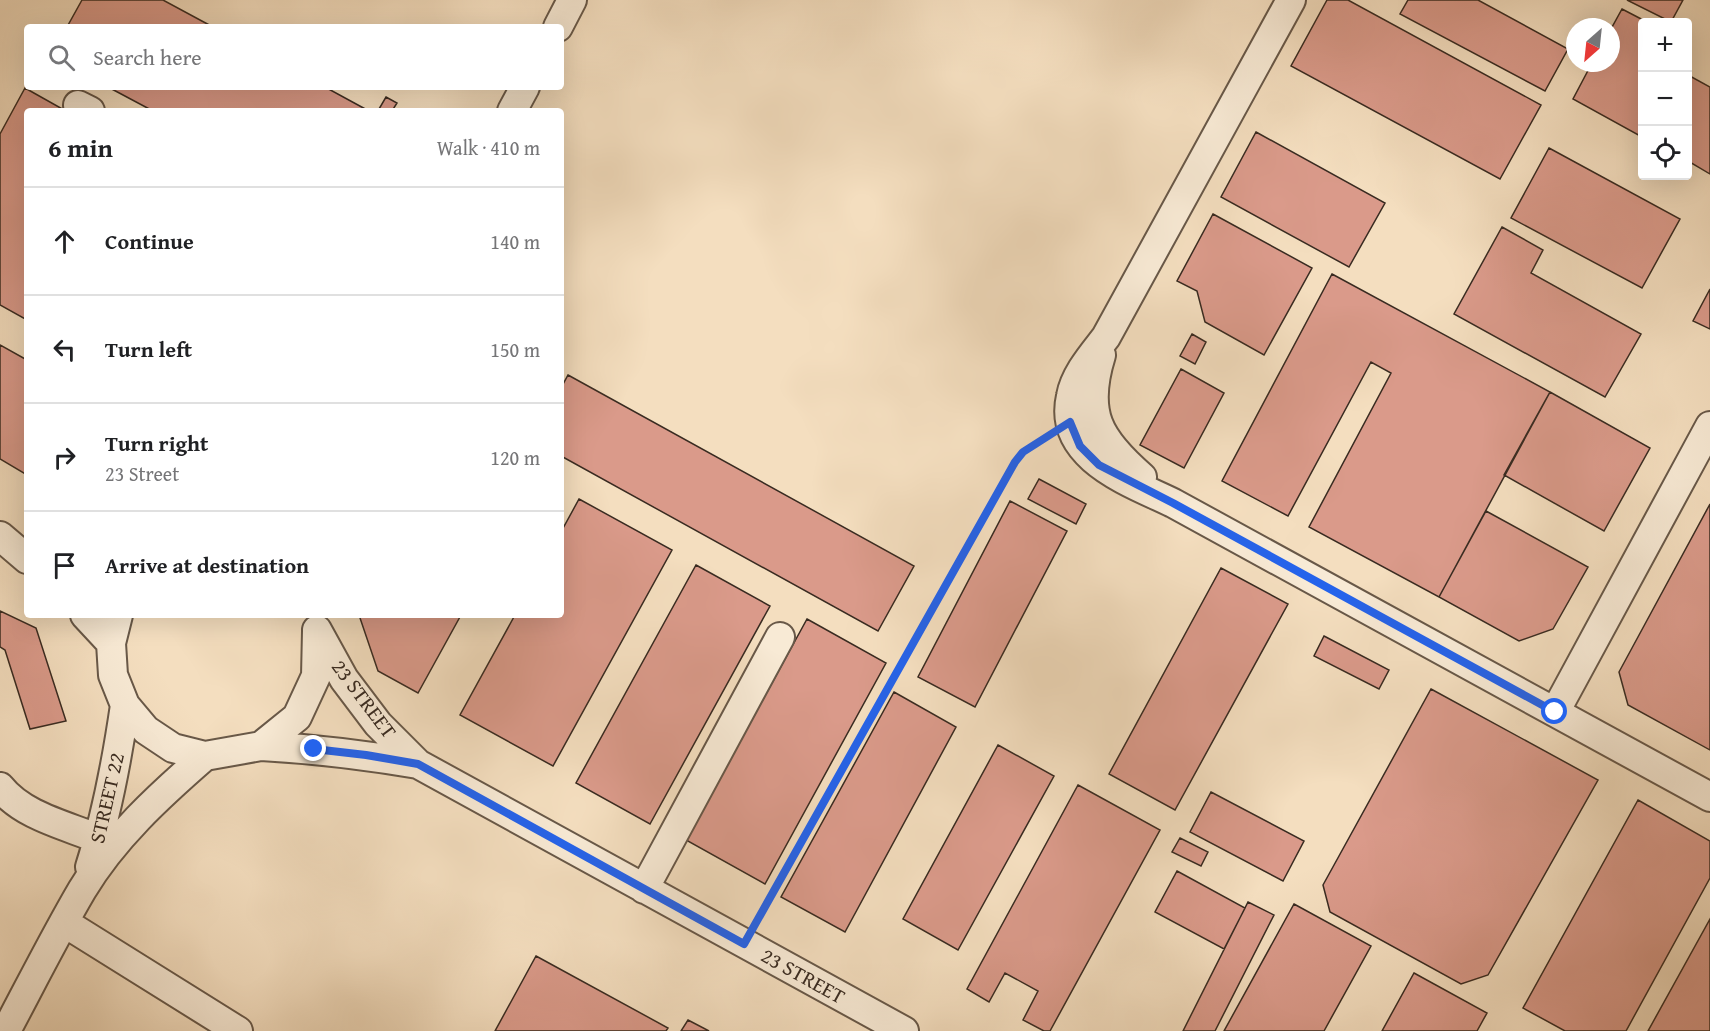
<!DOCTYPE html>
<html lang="en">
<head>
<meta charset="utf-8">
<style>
  :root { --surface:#fff; --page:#f6f6f6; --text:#202124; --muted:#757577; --line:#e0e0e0 }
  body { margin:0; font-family:"Gentium Book Plus",serif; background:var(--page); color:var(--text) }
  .controls { position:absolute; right:18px; top:18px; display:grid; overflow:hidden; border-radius:6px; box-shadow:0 6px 24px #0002 }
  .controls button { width:54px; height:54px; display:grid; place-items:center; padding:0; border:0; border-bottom:2px solid var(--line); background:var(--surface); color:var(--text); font:30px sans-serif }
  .compass { position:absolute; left:1566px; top:18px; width:54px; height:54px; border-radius:50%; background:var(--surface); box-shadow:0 6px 24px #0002; rotate:207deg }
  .stop { position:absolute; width:18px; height:18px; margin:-14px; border:4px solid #2563eb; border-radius:50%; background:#fff }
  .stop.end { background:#2563eb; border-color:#fff; box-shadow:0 2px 6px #0008 }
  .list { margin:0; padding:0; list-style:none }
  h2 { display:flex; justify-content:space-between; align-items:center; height:78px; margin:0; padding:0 24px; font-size:26px }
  h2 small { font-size:20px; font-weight:400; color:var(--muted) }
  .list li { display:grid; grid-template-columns:39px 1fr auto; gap:18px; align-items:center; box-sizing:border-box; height:108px; padding:0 24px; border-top:2px solid var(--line) }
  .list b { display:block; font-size:22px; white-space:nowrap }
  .list p { margin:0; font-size:20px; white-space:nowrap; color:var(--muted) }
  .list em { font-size:20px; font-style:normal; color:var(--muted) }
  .icon { flex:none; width:33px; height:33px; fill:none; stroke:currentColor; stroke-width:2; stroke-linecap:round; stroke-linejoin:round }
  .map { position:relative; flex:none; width:1710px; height:1031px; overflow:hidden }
  .search { position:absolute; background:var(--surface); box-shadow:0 6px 24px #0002; left:24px; top:24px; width:540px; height:66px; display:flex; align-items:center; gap:15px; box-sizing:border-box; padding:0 21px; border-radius:6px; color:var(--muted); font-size:22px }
  .panel { position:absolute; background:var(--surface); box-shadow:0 6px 24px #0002; left:24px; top:108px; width:540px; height:510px; border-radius:6px }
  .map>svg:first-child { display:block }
</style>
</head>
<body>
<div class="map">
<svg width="1710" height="1031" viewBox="0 0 1710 1031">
  <rect width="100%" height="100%" fill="#f4debf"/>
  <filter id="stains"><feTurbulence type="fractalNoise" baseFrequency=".00333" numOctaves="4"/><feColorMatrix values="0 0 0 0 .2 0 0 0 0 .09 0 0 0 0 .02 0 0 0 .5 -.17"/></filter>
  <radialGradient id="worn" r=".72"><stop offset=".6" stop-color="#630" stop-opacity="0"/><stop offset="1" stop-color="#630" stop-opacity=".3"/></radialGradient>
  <path fill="#da9a8a" stroke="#392b21" stroke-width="1.5" d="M82 0H163L213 27H67Z
    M1327 0H1348L1541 105 1500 179 1291 66Z
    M1408 0H1478L1568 49 1545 91 1400 14Z
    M1627 0H1683L1671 22Z
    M1622 9 1647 22H1642V137L1573 99 1592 63H1611V29Z
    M1688 75 1710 87V174L1688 161Z
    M108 87H325L369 111H153Z
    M25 88 66 111H27V320L0 305V134Z
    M386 97 397 103 392 111 379 109Z
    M1256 132 1385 203 1349 267 1221 197Z
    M1549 148 1680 219 1642 288 1511 218Z
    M1213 214 1312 268 1264 355 1205 322 1197 291 1177 281Z
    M1502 227 1543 250 1531 273 1641 334 1605 397 1454 314Z
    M1332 274 1550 392 1439 597 1309 527 1391 373 1371 362 1288 516 1222 481Z
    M1710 289V329L1693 321Z
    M1192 334 1206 342 1195 364 1180 356Z
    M0 345 27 360V475L0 459Z
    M1181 369 1224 393 1184 468 1140 445Z
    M568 375 914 566 878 631 561 456V388Z
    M1550 392 1650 448 1604 531 1504 475Z
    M1039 479 1086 504 1076 524 1028 499Z
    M579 499 672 550 553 766 460 715 515 615H561V532Z
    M1010 501 1067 531 975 707 918 677Z
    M1710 504V750L1628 705 1619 672Z
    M1486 511 1588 567 1553 629 1519 641 1439 597Z
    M696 565 770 606 650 824 576 783Z
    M1221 568 1288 604 1175 810 1109 774Z
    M0 611 36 628 66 721 30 729 5 650 0 647Z
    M359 615H461L418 693 378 671Z
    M807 619 886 663 765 884 686 840Z
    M1324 636 1389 670 1379 689 1314 656Z
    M1431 689 1598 780 1488 975 1461 984 1330 912 1323 885Z
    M894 692 956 727 845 932 781 897Z
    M998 745 1054 776 958 950 903 919Z
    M1078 785 1160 830 1050 1031H1044L1023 1020 1038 991 1005 973 989 1002 967 989Z
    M1211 792 1304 841 1283 881 1190 832Z
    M1638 800 1710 841V878L1626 1031H1565L1523 1008Z
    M1180 838 1208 852 1201 866 1172 852Z
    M1177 871 1245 908 1224 949 1155 912Z
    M1248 902 1274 915 1215 1031H1183Z
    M1294 904 1371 946 1324 1031H1224Z
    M1710 919V1031H1648Z
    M536 956 668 1028 666 1031H495Z
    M1414 973 1487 1013 1477 1031H1382Z
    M688 1020 709 1031H681Z"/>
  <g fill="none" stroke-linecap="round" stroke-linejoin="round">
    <g stroke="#685848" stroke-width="32">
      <path id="minor" d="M1291 0 1106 337C1093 354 1075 374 1071 396 1057 458 1130 482 1173 503L1710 797
        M558 27 572 0
        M78 105 90 111
        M512 111 525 87
        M1101 355C1083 413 1098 439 1142 477
        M0 536 27 559
        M85 615 111 643
        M118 615 111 643 113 675 125 705 146 730 173 748 205 756 261 746 297 717 316 676 317 631
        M317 630 344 679 378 724 418 764 904 1031
        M1555 712 1710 426
        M261 746C314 749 365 755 418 764
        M0 787C23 816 65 825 99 839
        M90 867C107 814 117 760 125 705
        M644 889 780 637
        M65 923 238 1031
        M6 1031C31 984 55 936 82 890 113 838 159 796 205 756"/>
    </g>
    <path stroke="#392b21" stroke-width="4" stroke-dasharray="1.5 3" stroke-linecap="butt" d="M757 919 1015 462 1024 452 1046 437"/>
    <use href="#minor" stroke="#f8ead5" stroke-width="28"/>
  </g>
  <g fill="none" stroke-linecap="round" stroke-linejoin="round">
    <path stroke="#2563eb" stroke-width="8" d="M314 749 366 755 418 764 744 944 1015 462 1023 452 1070 422 1080 446 1099 465 1173 503 1555 712"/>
  </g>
  <g text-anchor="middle" stroke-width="4.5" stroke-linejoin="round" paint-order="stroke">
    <g font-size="21" fill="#392b21" stroke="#f8ead5">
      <text transform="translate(364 699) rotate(53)" y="7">23 STREET</text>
      <text transform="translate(107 798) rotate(-77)" y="7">STREET 22</text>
      <text transform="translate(803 976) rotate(29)" y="7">23 STREET</text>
    </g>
  </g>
  <rect width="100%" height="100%" filter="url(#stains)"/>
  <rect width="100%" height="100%" fill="url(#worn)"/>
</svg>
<div class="controls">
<button>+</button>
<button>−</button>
<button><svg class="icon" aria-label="locate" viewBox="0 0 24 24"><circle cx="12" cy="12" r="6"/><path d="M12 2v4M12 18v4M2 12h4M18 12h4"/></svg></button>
</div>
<svg class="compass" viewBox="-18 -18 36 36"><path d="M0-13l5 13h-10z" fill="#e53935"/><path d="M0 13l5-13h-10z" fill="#757577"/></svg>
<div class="stop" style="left:1555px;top:712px"></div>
<div class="stop end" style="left:314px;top:749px"></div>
<div class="search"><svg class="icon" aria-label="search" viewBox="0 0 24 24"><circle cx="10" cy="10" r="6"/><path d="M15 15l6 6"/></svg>Search here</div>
<section class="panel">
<h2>6 min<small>Walk · 410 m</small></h2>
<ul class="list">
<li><svg class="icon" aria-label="ahead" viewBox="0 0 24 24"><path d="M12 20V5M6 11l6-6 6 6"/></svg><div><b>Continue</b></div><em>140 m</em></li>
<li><svg class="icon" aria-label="left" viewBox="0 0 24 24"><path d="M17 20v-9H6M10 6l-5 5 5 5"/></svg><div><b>Turn left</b></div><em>150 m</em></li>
<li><svg class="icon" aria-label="right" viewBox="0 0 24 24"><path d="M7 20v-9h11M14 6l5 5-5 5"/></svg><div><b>Turn right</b><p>23 Street</p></div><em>120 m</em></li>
<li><svg class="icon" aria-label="arrive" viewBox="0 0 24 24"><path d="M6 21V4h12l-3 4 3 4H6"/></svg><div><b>Arrive at destination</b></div></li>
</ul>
</section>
</div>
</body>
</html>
